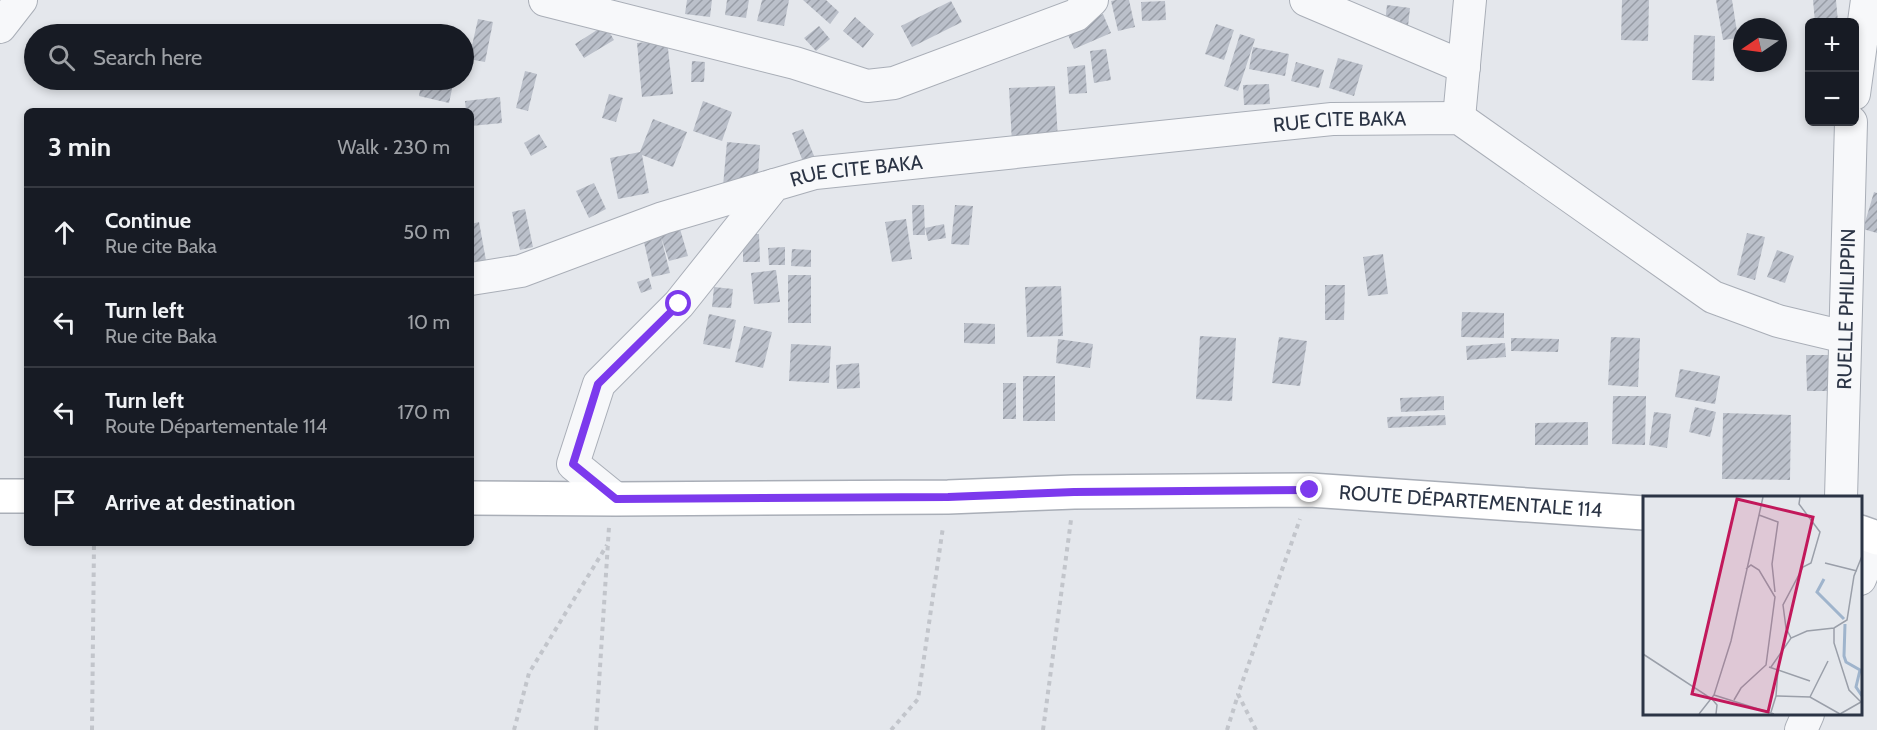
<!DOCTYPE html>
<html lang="en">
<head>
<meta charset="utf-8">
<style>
  :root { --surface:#171b24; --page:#20242c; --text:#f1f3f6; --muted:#9ea1a6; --line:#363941 }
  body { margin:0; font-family:Cabin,sans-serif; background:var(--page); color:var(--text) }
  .controls { position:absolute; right:18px; top:18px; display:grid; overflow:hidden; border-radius:9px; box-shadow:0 3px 9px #0003 }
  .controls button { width:54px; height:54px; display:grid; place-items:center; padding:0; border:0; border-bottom:2px solid var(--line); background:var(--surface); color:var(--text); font:30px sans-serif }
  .compass { position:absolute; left:1733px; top:18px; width:54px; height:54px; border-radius:50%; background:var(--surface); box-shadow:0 3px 9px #0003; rotate:257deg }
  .stop { position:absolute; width:18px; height:18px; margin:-14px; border:4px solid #7c3aed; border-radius:50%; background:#fff }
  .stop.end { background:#7c3aed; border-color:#fff; box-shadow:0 2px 6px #0008 }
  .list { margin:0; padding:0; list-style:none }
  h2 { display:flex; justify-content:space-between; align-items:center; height:78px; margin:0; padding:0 24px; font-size:26px }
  h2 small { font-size:20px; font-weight:400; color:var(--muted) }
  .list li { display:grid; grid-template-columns:39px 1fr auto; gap:18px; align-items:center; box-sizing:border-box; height:90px; padding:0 24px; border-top:2px solid var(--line) }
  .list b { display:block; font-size:22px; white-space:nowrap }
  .list p { margin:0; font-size:20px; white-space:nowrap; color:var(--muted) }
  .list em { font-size:20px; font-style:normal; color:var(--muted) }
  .icon { flex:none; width:33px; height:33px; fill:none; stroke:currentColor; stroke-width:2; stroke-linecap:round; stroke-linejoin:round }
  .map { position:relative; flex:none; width:1877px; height:730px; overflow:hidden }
  .search { position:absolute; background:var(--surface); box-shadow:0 3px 9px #0003; left:24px; top:24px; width:450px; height:66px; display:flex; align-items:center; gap:15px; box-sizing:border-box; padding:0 21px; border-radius:33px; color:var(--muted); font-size:22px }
  .panel { position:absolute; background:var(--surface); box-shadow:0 3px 9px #0003; left:24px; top:108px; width:450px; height:438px; border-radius:9px }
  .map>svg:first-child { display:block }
</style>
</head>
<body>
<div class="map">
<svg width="1877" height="730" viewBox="0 0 1877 730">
  <defs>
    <pattern id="building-hatch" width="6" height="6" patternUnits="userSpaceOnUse" patternTransform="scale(1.5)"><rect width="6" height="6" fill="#bbc0ca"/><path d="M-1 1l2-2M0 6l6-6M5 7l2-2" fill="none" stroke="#989da6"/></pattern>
  </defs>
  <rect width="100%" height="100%" fill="#e4e7ec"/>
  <path fill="url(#building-hatch)" d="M687 0H712L710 17 685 14Z
    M727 0H749L746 18 725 15Z
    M762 0H789L784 26 757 21Z
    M803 0H826L839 12 830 24Z
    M1116 0H1129L1135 27 1118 31 1111 1Z
    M1622 0H1649L1648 41 1621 40Z
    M1716 0H1732L1738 38 1723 40Z
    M1813 0H1836L1838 22H1815Z
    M951 1 962 22 912 47 901 26Z
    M1165 1 1166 20 1142 21 1141 2Z
    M1387 5 1410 8 1405 53 1382 50Z
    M1103 14 1111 33 1074 49 1066 30Z
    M855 17 874 34 863 48 843 31Z
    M478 19 493 22 485 62 469 59Z
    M1216 24 1234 30 1224 60 1205 54Z
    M605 25 614 40 584 58 575 44Z
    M819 26 830 39 816 51 804 38Z
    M1240 34 1255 39 1238 91 1224 86Z
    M1694 35 1715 36 1714 81 1692 80Z
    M667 40 673 94 642 97 637 43Z
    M1253 47 1289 54 1285 76 1249 69Z
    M1106 49 1111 80 1094 83 1090 51Z
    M1338 58 1363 65 1354 96 1329 88Z
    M692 61 705 62 704 82H691Z
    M1296 62 1324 70 1319 88 1291 81Z
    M1085 65 1087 93 1069 94 1067 67Z
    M525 71 537 74 528 111 516 108Z
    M422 80H454L449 103 419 96Z
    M1269 84 1270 104 1244 105 1243 85Z
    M1055 86 1058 141 1012 143 1009 88Z
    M609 94 623 98 616 122 602 118Z
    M500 97 502 123 471 126V111H466L465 101Z
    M703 101 732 112 722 141 693 131Z
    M653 119 687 132 673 167 642 155 649 193 618 199 610 158 640 152Z
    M803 129 817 163 805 167 792 133Z
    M539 134 547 147 531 156 524 143Z
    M727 142 760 145 757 189 723 186Z
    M594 183 606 209 589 218 576 191Z
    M1874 192 1877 193V233L1863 229Z
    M912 205H924L925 235H913Z
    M955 205 973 206 969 245 951 244Z
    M525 209 533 247 520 250 512 212Z
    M906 219 912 259 892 262 885 222Z
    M479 222 487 266 472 268 471 224Z
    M944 224 946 238 928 241 925 228Z
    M680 229 688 256 669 261 661 237 670 273 652 277 643 238Z
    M1747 233 1765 237 1755 280 1737 275Z
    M743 234H759L760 262H743Z
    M785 247V265H769L768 248Z
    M792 249 811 250V267L791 266Z
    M1777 250 1794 256 1785 283 1767 277Z
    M1383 254 1388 294 1368 296 1363 257Z
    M776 270 780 302 754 304 751 273Z
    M788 275H811V323H788Z
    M649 278 652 289 641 293 637 282Z
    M1325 285H1345L1344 320H1325Z
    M1061 286 1063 336 1027 337 1025 287Z
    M714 287 733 289 731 308 712 307Z
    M1462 312 1504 313V338L1461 337Z
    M709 314 736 320 730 349 703 344Z
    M964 323 995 324V344L964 343Z
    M744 326 772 332 763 368 735 362Z
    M1200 336 1236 338 1232 401 1196 399Z
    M1279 337 1307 341 1300 386 1272 383Z
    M1611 337 1640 338 1638 387 1608 385Z
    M1511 338 1559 339 1558 352 1511 351Z
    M1058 339 1093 344 1090 368 1056 363Z
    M1505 343 1506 357 1467 360 1466 346Z
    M791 344 831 346 829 383 789 381Z
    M1806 355H1833L1834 391H1807Z
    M859 363 860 388 837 389 836 365Z
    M1680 369 1720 376 1715 404 1675 397Z
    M1023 376H1055V421H1023Z
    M1003 383H1016V419H1003Z
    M1444 396V410L1401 412 1400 398Z
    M1613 396H1646L1645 445 1612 444Z
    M1695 407 1716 412 1710 437 1689 432Z
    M1654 412 1671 414 1667 448 1649 445Z
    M1723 413 1791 415 1790 480 1722 479Z
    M1445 415 1446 425 1388 428 1387 417Z
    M1588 422V445H1535V423Z"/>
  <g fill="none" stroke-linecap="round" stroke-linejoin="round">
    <g stroke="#a9aeb7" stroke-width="34">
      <g id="street">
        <path d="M545 0 795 63 867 86 894 83 1076 15 1092 0"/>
        <path d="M1306 0 1464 67"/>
        <path d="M0 27 21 0"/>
        <path d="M1854 94 1867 0"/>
        <path d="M1459 118 1470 0"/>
        <path d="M471 279 521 271 663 218 774 185"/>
        <path id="s1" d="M1841 498 1851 122"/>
        <path id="s2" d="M616 499 573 464 599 384 679 304 774 185 815 173 1332 119 1459 118 1713 297 1778 321 1845 337"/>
        <path d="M1860 579 1877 538"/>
        <path d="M1801 730 1808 714"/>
      </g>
    </g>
    <g stroke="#a9aeb7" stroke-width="36">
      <g id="secondary">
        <path d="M0 496H27"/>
        <path id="s3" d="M471 498 616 499 948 497 1074 492 1310 490 1644 513"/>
        <path d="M1860 532 1877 538"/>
      </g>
    </g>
    <path stroke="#c2c5cb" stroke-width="4" stroke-dasharray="4.5 4.5" stroke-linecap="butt" d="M92 730 94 543
      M514 730 529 673 607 545
      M596 730 609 527
      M891 730 918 699 943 527
      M1043 730 1071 520
      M1227 730 1238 695
      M1256 730 1238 694 1300 519"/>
    <use href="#street" stroke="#f7f8fa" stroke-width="32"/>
    <use href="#secondary" stroke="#fff" stroke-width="33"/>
  </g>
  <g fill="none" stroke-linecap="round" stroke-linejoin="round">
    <path stroke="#7c3aed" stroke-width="8" d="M679 304 598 384 573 464 616 499 948 497 1074 492 1310 490"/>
  </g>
  <g text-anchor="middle" stroke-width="4.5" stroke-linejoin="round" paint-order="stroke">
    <g font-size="20" fill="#2b3445" stroke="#f4f6f9">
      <text dy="7" stroke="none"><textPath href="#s2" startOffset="975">RUE CITE BAKA</textPath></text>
      <text dy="7" stroke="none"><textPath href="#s2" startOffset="489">RUE CITE BAKA</textPath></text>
      <text dy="7" stroke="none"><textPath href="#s1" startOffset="189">RUELLE PHILIPPIN</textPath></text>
      <text dy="7" stroke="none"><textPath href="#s3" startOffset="1000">ROUTE DÉPARTEMENTALE 114</textPath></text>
    </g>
  </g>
  <g transform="translate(1643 496)">
    <rect width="219" height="219" fill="#e4e7ec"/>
    <path fill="none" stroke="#9fb4cc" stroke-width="3" d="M181 83 174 96 201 123M202 128 201 160 203 166 217 174 213 191 219 200"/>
    <path fill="none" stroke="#9a9fa9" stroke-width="1.5" d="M116 19 135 26 129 68 132 96M182 67 214 75M191 132V147L206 194 218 206 197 218M148 142 143 132 140 109 160 71 168 67 177 36 156 8 157 1M0 158 69 203 74 209 73 218M126 171 135 174 133 200M128 171 148 142 164 135 191 132 204 124 211 80 219 60M135 174 167 185M71 199 131 218M167 201 185 165M91 204 98 192 123 169 132 101 116 74 108 69 103 73M128 216 133 200 167 201 197 218M56 218 71 199 88 145 120 1"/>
    <path fill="#c2185b" fill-opacity="0.15" stroke="#c2185b" stroke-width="3" d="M94 3 170 21 125 216 49 198Z"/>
    <rect width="219" height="219" fill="none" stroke="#2b3445" stroke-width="3"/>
  </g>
</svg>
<div class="controls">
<button>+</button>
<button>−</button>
</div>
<svg class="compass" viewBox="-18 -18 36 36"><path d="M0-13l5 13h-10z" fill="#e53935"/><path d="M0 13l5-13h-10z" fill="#9ea1a6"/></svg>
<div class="stop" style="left:679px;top:304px"></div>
<div class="stop end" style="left:1310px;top:490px"></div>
<div class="search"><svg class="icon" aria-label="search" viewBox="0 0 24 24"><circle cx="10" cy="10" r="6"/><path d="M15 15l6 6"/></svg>Search here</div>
<section class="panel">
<h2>3 min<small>Walk · 230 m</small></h2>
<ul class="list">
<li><svg class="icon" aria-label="ahead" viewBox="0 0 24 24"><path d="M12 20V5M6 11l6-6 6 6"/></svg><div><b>Continue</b><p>Rue cite Baka</p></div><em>50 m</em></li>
<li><svg class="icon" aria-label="left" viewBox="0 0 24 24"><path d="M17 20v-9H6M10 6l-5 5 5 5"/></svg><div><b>Turn left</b><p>Rue cite Baka</p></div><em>10 m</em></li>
<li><svg class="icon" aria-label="left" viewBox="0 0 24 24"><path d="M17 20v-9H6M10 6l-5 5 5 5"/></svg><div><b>Turn left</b><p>Route Départementale 114</p></div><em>170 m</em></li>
<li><svg class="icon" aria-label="arrive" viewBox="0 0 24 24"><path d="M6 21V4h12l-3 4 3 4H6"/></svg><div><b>Arrive at destination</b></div></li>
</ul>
</section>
</div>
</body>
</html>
